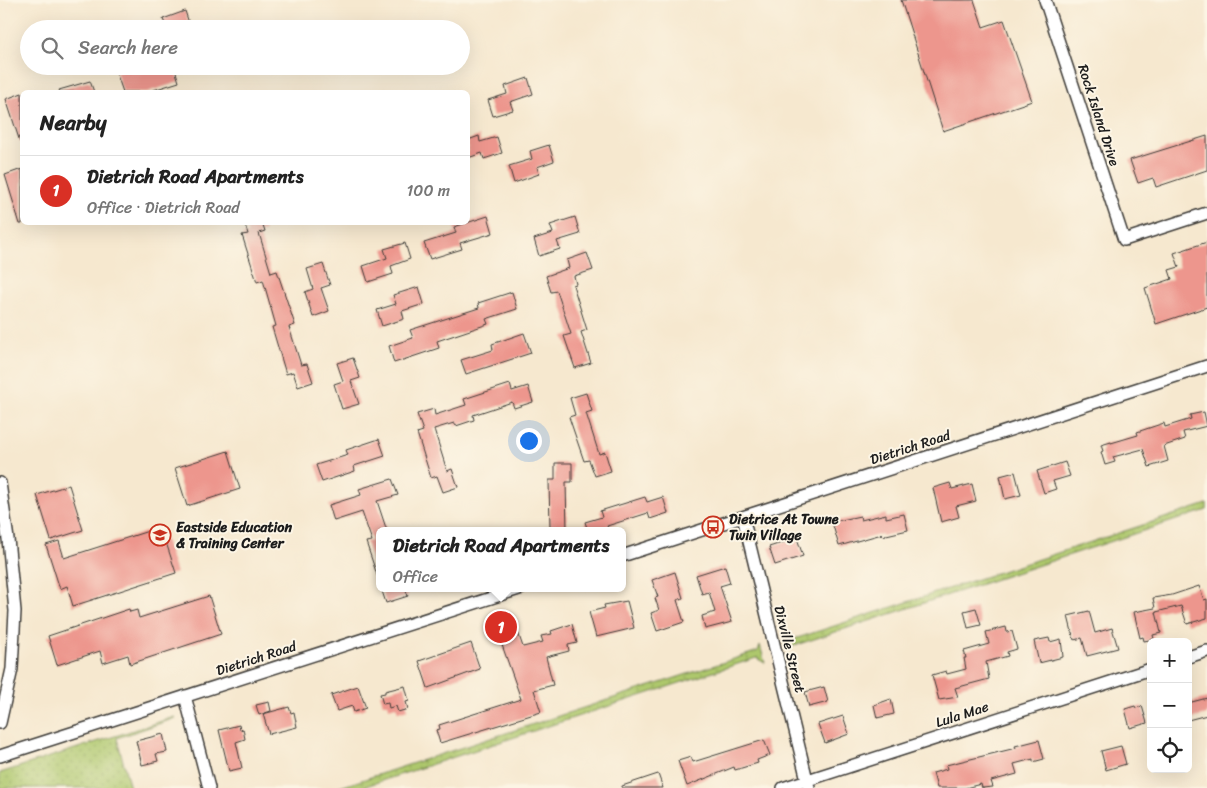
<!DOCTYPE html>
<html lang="en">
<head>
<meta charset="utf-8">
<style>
  :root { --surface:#fff; --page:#f6f6f6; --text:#222; --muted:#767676; --line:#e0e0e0; --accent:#d93025 }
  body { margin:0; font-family:Sriracha,sans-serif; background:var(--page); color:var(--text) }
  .controls { position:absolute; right:15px; bottom:15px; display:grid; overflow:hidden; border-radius:8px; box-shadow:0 5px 20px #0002 }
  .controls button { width:45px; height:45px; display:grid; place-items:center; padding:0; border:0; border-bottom:1px solid var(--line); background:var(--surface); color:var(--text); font:25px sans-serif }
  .you { position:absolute; left:528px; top:440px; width:18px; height:18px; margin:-12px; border:4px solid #fff; border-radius:50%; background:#1a73e8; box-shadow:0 0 0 8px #1a73e833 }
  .badge { display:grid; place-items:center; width:32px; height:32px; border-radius:50%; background:var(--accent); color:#fff; font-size:16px; font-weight:700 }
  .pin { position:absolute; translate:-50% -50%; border:2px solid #fff; box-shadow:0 1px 5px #0006 }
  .popup { position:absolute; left:376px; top:527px; width:250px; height:65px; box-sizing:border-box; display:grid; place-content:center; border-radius:8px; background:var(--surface); filter:drop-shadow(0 1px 4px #0005); font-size:16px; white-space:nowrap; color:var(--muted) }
  .popup b { font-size:19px; color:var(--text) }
  .popup::after { content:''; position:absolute; left:50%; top:100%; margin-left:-10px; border:10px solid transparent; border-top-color:var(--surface) }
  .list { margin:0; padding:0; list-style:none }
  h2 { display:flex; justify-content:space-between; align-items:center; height:65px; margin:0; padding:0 20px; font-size:21px }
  h2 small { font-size:16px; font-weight:400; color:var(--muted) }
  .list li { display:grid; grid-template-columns:32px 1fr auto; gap:15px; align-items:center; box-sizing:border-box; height:70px; padding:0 20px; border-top:1px solid var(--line) }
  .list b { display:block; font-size:19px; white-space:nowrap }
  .list p { margin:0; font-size:16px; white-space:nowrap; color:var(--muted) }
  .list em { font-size:16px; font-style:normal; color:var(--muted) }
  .icon { flex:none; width:28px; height:28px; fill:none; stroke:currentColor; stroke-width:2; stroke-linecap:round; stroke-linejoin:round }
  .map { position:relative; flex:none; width:1207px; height:788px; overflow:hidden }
  .search { position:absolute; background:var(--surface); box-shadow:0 5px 20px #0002; left:20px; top:20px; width:450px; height:55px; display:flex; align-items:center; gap:12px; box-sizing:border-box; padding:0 18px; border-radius:28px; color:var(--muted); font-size:19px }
  .panel { position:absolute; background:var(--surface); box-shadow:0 5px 20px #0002; left:20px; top:90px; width:450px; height:135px; border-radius:8px }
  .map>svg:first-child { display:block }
</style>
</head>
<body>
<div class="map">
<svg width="1207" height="788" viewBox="0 0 1207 788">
  <defs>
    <pattern id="grass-dots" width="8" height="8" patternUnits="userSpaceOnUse" patternTransform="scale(1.25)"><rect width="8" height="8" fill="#adc76c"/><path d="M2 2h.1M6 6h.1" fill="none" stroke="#94aa5d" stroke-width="1.8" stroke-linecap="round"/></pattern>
  </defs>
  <rect width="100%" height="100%" fill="#fcf5e5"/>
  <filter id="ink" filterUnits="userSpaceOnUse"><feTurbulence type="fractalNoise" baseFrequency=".02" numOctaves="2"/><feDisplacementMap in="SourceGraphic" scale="10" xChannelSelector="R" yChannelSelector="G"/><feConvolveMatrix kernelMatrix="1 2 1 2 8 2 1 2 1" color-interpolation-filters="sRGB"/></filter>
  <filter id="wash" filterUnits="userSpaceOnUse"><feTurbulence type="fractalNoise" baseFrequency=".0096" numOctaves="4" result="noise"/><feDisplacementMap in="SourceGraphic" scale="20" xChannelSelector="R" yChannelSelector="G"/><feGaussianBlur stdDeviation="1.12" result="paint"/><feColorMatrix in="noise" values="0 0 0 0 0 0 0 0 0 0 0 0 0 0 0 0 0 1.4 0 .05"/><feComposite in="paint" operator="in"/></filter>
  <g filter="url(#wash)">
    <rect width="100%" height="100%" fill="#f6e8cf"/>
    <path fill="url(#grass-dots)" stroke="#647244" d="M1207 504V510L787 648 785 642Z
      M760 645 765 663 756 658 360 788H337L758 651Z
      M174 717 176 718 117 738 130 788H0V773Z"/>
    <g id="blocks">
      <path fill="#ed968d" d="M901 0H974L983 27 1004 20 1032 101 943 131Z
        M185 11 191 29H167L163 19Z
        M135 66H174L179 82 147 92H123L116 72Z
        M528 78 533 94 510 102 513 110 493 116 488 100 507 94 505 86Z
        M90 81 94 92H60L59 90Z
        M22 93V142H20L6 99Z
        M479 136 480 142 497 137 502 153 484 159 482 153 468 158V140Z
        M1207 136V170L1156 187 1153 178 1138 183 1130 160Z
        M549 145 554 161 537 167 539 174 514 183 509 166 532 159 530 151Z
        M22 169V224H20L5 175Z
        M488 216 493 233 460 243 462 249 430 259 424 243 456 233 454 227Z
        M575 217 580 234 557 241 560 249 539 256 534 239 553 233 550 225Z
        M244 222H262L265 231 259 233 271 273 277 271 295 325 289 327 301 365 307 364 313 382 298 387 293 372 286 374 272 327 276 326 263 280 257 282 242 235 248 234Z
        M1207 242V307L1156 324 1145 288 1172 279 1169 270 1179 267 1174 253Z
        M405 243 410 259 391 266 393 274 368 282 363 266 387 258 384 249Z
        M587 253 593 270 574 276 576 284 573 285 587 330 581 332 591 363 575 368 564 336 571 334 557 291 551 292 546 276 569 268 567 260Z
        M323 264 330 285 321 288 329 311 313 317 305 292 313 289 307 269Z
        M419 287 424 304 402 311 404 319 382 326 377 310 396 304 393 295Z
        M512 292 517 309 486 319 488 324 437 341 439 348 394 363 389 346 413 338 410 330 479 308 478 303Z
        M524 333 531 353 466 374 461 360 493 350 492 344Z
        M353 358 360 378 351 381 359 404 342 409 334 384 343 381 337 363Z
        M510 384 512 391 528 386 533 402 514 408 512 402 473 415 474 420 456 426 454 423 434 429 447 471 452 469 458 487 443 492 437 476 431 478 417 433 423 431 417 414 434 409 435 415 466 405 464 399Z
        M586 393 592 411 586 413 599 454 605 452 611 471 595 476 589 460 584 461 569 417 575 415 570 398Z
        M1204 412 1207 426 1183 432 1185 439 1164 446 1168 461 1149 467 1143 449 1113 457 1115 462 1105 465 1101 452 1103 451 1101 445 1111 442V443L1138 435 1137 432 1164 423 1165 427 1191 419 1190 415Z
        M379 439 385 456 354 466 355 471 322 482 316 465 348 455 346 450Z
        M228 451 240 489 187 506 175 468Z
        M1065 462 1070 476 1053 481 1056 489 1044 493 1037 471Z
        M555 463H572V482H566L567 531H555V528H550L549 480H555Z
        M1015 472 1021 495 1005 499 1000 476Z
        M392 479 398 495 377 501 387 531H380V578H378L366 542 372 541 362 512 334 521 329 505 361 495 359 489Z
        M950 483 952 489 972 484 976 501 956 506 959 517 941 522 933 488Z
        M69 485 83 530 51 540 37 495Z
        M645 497 647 502 663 497 668 513 650 519 648 513 607 526 609 531H588L585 522 602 517 600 511Z
        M886 514V518L904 514 908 530 882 536V534L839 546 832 522 860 516 861 520Z
        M161 527 176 573 73 606 67 586 60 589 46 545 59 541 64 558Z
        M797 538 803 556 775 565 769 547Z
        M725 566 730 583 720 586 732 622 705 629 702 616 715 612 709 592 702 594 696 575Z
        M675 572 683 598 677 600 684 622 657 631 651 613 659 610 655 598 658 597 652 580Z
        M1199 586 1204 600 1207 599V618L1187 624 1181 606 1156 612 1161 633 1153 635 1154 639 1144 641 1143 637 1140 638 1134 612 1155 608 1153 598 1172 595Z
        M381 588H405L408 596 386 603Z
        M209 596 221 634 130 664 128 655 103 663 100 651 57 665 48 636 129 609 130 612 137 610 139 618Z
        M627 601 634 628 596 637 589 612 605 608 604 605Z
        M976 608 981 625 968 628 964 611Z
        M1089 611 1095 633 1112 628 1118 648 1087 656 1082 638 1074 640 1068 616Z
        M514 621 523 647 543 642 541 636 552 634 551 631 572 624 577 643 568 645 569 651 546 657 553 685 534 690 541 712 440 743 436 730 440 729 439 725 521 699 502 645 504 644 498 626Z
        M1006 627 1007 632 1012 631 1017 649 1007 652 1008 656 986 662 989 679 955 688 958 697 939 700 932 675 946 671 947 674 966 669 964 658H966L964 651 989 644 986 632Z
        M1049 638 1050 642 1061 639 1063 657 1039 663 1034 641Z
        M471 643 480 669 428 688 419 661Z
        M358 686 366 708 354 712 352 706 337 711 331 695Z
        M405 686 409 701 406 702 408 709 398 712 396 706 389 708 388 703 383 704 380 694 385 693V691Z
        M824 687 828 702 809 707 805 692Z
        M1207 698V715L1188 720V703Z
        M891 699 894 714 877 718 874 705Z
        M269 702 271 711 259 715 256 705Z
        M1135 706 1136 708 1142 706 1147 723 1130 728 1125 709Z
        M289 707 291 713 294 712 297 727 269 734 263 714Z
        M843 716 849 734 825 743 818 724Z
        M239 725 240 730 243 729 245 739 236 742 242 768 229 771 219 730Z
        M163 734 167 752 156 754 158 761 142 765 136 741Z
        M764 740 770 755 757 760 758 763 735 770 734 767 687 786 678 761 691 757 693 762Z
        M1039 740 1044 759 1033 762V759L1014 764 1017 774 991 781 993 787 982 788 981 784 965 788H937L933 773 947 769 946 765 1016 748 1015 746Z
        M1121 746 1126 764 1106 770 1101 751Z
        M658 774 663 788H622V786Z"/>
    </g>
  </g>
  <g filter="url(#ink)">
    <use href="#blocks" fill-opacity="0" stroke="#3d3b37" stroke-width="1"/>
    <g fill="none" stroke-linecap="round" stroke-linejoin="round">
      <g stroke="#3d3b37" stroke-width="14">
        <path id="minor" d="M1045 0 1124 240 1207 213
          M0 483 8 539 15 611 12 669 0 723
          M743 517 809 788
          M622 556 1207 366
          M1188 657 1207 651
          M185 696 209 788
          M0 756 522 588
          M783 788 1151 669"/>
      </g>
      <use href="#minor" stroke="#fff" stroke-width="11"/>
    </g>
  </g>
  <defs>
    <g id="bus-ring" transform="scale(1.125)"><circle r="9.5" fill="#fcf5e5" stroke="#c8321e" stroke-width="1.5"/><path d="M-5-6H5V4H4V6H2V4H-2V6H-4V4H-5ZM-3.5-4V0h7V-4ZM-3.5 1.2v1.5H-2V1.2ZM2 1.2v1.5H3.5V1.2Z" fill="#c8321e"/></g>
    <g id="university-ring" transform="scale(1.125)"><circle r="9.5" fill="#fcf5e5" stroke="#c8321e" stroke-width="1.5"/><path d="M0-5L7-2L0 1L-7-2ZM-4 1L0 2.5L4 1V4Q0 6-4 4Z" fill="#c8321e"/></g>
  </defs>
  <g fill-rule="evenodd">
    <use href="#bus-ring" x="713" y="527"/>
    <use href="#university-ring" x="160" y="535"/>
  </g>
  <g text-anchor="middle" stroke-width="4" stroke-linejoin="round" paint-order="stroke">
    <g font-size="14" fill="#1c1c1c" stroke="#fcf5e5">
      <text transform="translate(1099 115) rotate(72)" y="5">Rock Island Drive</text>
      <text transform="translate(910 447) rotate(-18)" y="5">Dietrich Road</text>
      <text transform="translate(790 649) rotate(76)" y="5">Dixville Street</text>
      <text transform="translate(256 658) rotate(-18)" y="5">Dietrich Road</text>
      <text transform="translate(962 714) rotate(-18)" y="5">Lula Mae</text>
    </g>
    <g font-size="14" font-weight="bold" fill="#1c1c1c" stroke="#fcf5e5" text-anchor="start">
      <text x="729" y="524">Dietrice At Towne<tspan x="729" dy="16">Twin Village</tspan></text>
      <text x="176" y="532">Eastside Education<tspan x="176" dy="16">&amp; Training Center</tspan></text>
    </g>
  </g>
</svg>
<div class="controls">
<button>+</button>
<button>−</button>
<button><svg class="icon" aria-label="locate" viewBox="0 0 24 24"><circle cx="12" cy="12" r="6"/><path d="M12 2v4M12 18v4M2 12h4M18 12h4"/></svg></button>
</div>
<div class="you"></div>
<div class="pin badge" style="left:501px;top:627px">1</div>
<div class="popup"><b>Dietrich Road Apartments</b>Office</div>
<div class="search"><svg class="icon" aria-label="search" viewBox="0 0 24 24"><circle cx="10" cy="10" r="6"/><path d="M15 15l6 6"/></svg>Search here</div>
<section class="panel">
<h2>Nearby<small></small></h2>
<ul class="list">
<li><span class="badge">1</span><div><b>Dietrich Road Apartments</b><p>Office · Dietrich Road</p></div><em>100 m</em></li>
</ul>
</section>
</div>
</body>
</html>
